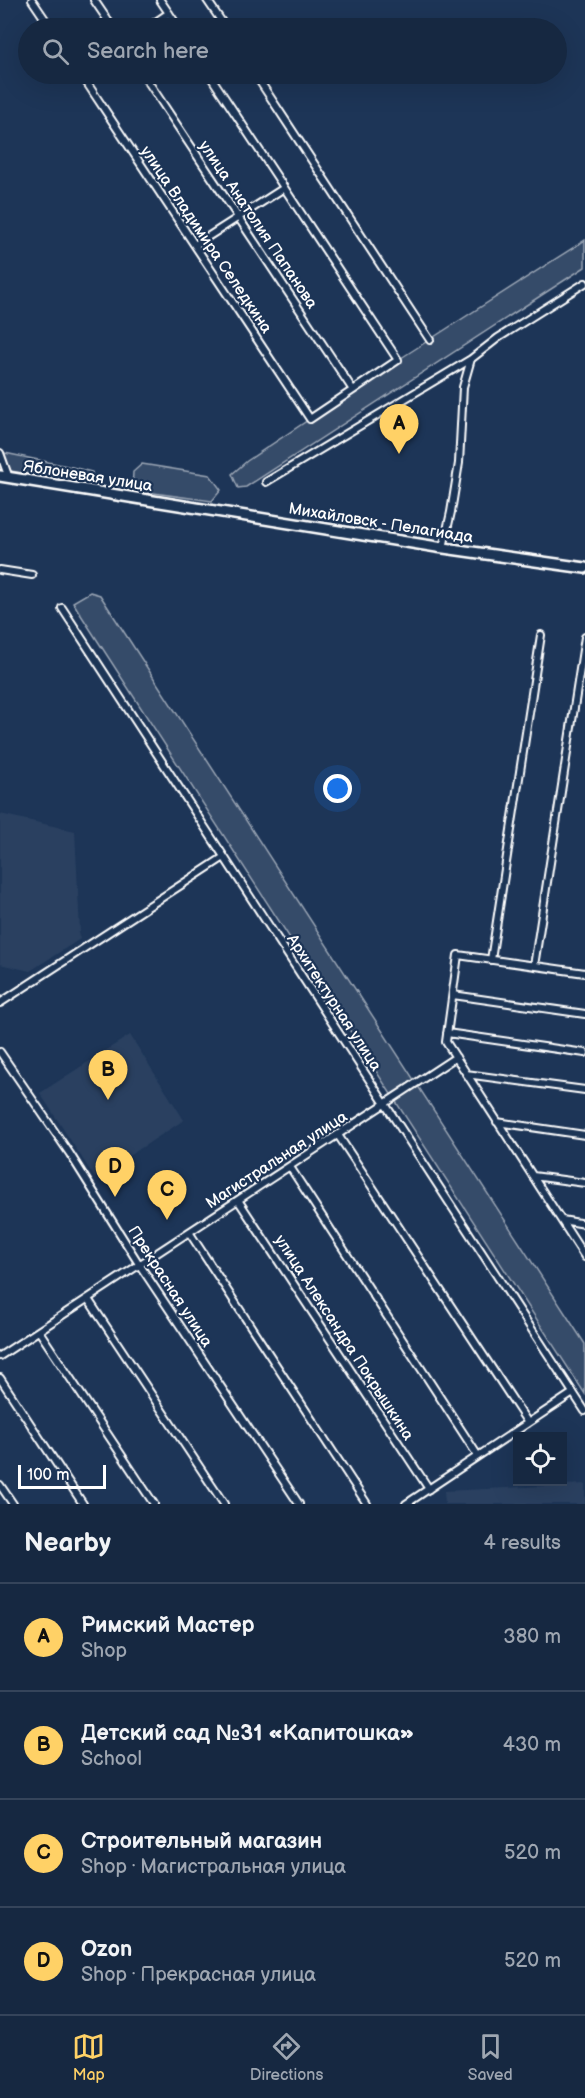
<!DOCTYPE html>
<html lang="en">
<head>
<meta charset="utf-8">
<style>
  :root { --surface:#162841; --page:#1f3048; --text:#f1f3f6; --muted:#9ea6b1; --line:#35445a; --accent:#ffd166 }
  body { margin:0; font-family:"Balsamiq Sans",sans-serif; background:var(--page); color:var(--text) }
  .controls { position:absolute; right:18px; bottom:18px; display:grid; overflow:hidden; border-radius:0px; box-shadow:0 6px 24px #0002 }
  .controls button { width:54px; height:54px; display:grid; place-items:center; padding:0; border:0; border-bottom:2px solid var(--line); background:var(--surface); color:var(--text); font:30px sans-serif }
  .scale { position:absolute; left:18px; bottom:15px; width:88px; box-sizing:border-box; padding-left:6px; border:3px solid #fff; border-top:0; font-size:16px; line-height:21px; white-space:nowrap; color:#fff; -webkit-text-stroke:4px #1d3557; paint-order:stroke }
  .you { position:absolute; left:338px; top:789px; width:21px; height:21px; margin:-15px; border:4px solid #fff; border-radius:50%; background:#1a73e8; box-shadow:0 0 0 9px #1a73e833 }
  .badge { display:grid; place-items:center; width:39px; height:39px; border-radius:50%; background:var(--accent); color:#111; font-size:20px; font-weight:700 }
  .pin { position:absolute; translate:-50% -50px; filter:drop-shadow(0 2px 3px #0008) }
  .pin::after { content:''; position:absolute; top:32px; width:21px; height:18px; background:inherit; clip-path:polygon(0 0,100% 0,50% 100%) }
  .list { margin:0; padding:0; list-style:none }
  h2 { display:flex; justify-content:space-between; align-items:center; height:78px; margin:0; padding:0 24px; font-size:26px }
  h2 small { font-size:20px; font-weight:400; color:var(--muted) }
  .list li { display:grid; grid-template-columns:39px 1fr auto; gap:18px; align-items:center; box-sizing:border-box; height:108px; padding:0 24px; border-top:2px solid var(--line) }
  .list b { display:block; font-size:22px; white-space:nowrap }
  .list p { margin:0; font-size:20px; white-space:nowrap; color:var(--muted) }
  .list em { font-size:20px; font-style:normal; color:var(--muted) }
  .icon { flex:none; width:33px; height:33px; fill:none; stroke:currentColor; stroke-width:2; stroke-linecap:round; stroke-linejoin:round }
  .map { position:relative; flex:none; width:585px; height:1504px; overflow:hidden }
  .search { position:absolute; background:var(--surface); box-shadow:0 6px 24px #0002; left:18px; right:18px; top:18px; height:66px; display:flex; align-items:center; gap:15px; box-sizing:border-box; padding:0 21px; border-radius:33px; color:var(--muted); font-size:22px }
  .sheet { height:510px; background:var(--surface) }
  nav { display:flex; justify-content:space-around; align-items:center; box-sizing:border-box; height:84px; border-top:2px solid var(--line); background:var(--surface); font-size:16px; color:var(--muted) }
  nav a { display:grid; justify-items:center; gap:3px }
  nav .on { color:var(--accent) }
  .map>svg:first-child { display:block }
</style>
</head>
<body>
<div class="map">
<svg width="585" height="1504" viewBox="0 0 585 1504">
  <rect width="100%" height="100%" fill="#1d3557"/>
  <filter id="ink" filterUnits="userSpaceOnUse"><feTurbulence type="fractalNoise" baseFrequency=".0167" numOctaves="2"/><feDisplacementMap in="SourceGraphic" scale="12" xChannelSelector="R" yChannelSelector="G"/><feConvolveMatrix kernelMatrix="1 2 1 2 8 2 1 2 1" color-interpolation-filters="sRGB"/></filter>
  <g filter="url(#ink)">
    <path fill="#2a4161" d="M0 814 75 831 80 932 78 933 80 939 30 971 0 964Z
      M130 1035 184 1120 95 1178 40 1093Z
      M585 1484V1504H445L444 1491Z"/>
    <path fill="#364b69" stroke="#9aa5b4" stroke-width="1.5" d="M585 240V267L246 487 238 488 232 474 247 461 398 360Z
      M0 452 72 467 92 472 93 479 89 485 0 469Z
      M142 464 210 475 221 490 212 501 132 490 133 472Z
      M90 592 100 595 585 1344V1394L79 612 73 602Z"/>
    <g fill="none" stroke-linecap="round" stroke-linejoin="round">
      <g stroke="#fff" stroke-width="10">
        <path id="street" d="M32 0 51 28
          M94 0 113 28
          M160 0 179 28
          M207 0 226 28
          M147 28 169 13
          M81 74 310 419 398 360 209 74
          M143 74 353 390
          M255 74 430 340
          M195 245 284 188
          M0 453 9 478
          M266 482 471 359
          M443 548 451 512 459 463 463 387 471 359 498 338 585 283
          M0 570 32 575
          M62 608 585 1411
          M491 960 541 635
          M534 966 585 637
          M585 973 458 955 446 1042 585 1257
          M453 995 585 1014
          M0 1003 224 857
          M447 1033 585 1053
          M0 1052 70 1154 139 1264 299 1504
          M466 1074 585 1090
          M497 1122 585 1135
          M338 1135 528 1423
          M290 1167 478 1456
          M533 1176 585 1183
          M238 1200 429 1489
          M562 1220 585 1224
          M189 1232 367 1504
          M88 1299 224 1504
          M39 1331 154 1504
          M0 1356 456 1057
          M0 1378 83 1504
          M0 1485 13 1504
          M406 1504 573 1393"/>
      </g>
      <g stroke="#fff" stroke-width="14">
        <path id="secondary" d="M0 476 437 547 585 568"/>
      </g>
      <use href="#street" stroke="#1d3557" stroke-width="6"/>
      <use href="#secondary" stroke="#1d3557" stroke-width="9"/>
    </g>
  </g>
  <g text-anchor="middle" stroke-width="4.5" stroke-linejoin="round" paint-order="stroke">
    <g font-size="16" fill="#fff" stroke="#1d3557">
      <text transform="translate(259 224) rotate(56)" y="6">улица Анатолия Папанова</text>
      <text transform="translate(207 239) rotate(56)" y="6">улица Владимира Селедкина</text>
      <text transform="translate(88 475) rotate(9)" y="6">Яблоневая улица</text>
      <text transform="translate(381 522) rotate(9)" y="6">Михайловск - Пелагиада</text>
      <text transform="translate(335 1002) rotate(57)" y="6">Архитектурная улица</text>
      <text transform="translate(276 1159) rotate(-33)" y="6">Магистральная улица</text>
      <text transform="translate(171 1286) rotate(57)" y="6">Прекрасная улица</text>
      <text transform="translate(345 1337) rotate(57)" y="6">улица Александра Покрышкина</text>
    </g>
  </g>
</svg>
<div class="controls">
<button><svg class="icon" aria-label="locate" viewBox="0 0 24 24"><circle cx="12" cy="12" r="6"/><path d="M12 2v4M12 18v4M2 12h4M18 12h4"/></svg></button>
</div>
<div class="scale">100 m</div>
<div class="you"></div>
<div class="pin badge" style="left:399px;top:454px">A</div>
<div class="pin badge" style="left:108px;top:1100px">B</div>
<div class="pin badge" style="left:167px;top:1220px">C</div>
<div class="pin badge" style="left:115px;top:1197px">D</div>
<div class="search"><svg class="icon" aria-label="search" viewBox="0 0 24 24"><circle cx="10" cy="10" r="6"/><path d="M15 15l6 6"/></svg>Search here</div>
</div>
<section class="sheet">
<h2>Nearby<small>4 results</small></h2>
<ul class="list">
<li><span class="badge">A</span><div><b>Римский Мастер</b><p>Shop</p></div><em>380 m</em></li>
<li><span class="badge">B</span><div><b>Детский сад №31 «Капитошка»</b><p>School</p></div><em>430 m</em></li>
<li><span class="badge">C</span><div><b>Строительный магазин</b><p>Shop · Магистральная улица</p></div><em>520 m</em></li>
<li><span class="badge">D</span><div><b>Ozon</b><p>Shop · Прекрасная улица</p></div><em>520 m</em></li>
</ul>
</section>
<nav>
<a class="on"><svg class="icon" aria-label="map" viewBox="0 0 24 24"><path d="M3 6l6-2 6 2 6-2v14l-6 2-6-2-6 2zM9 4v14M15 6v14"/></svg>Map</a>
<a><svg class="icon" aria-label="directions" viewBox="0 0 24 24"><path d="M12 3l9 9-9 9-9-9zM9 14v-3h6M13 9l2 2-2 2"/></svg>Directions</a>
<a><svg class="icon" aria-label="saved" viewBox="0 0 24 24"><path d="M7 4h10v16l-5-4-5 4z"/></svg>Saved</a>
</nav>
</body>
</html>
